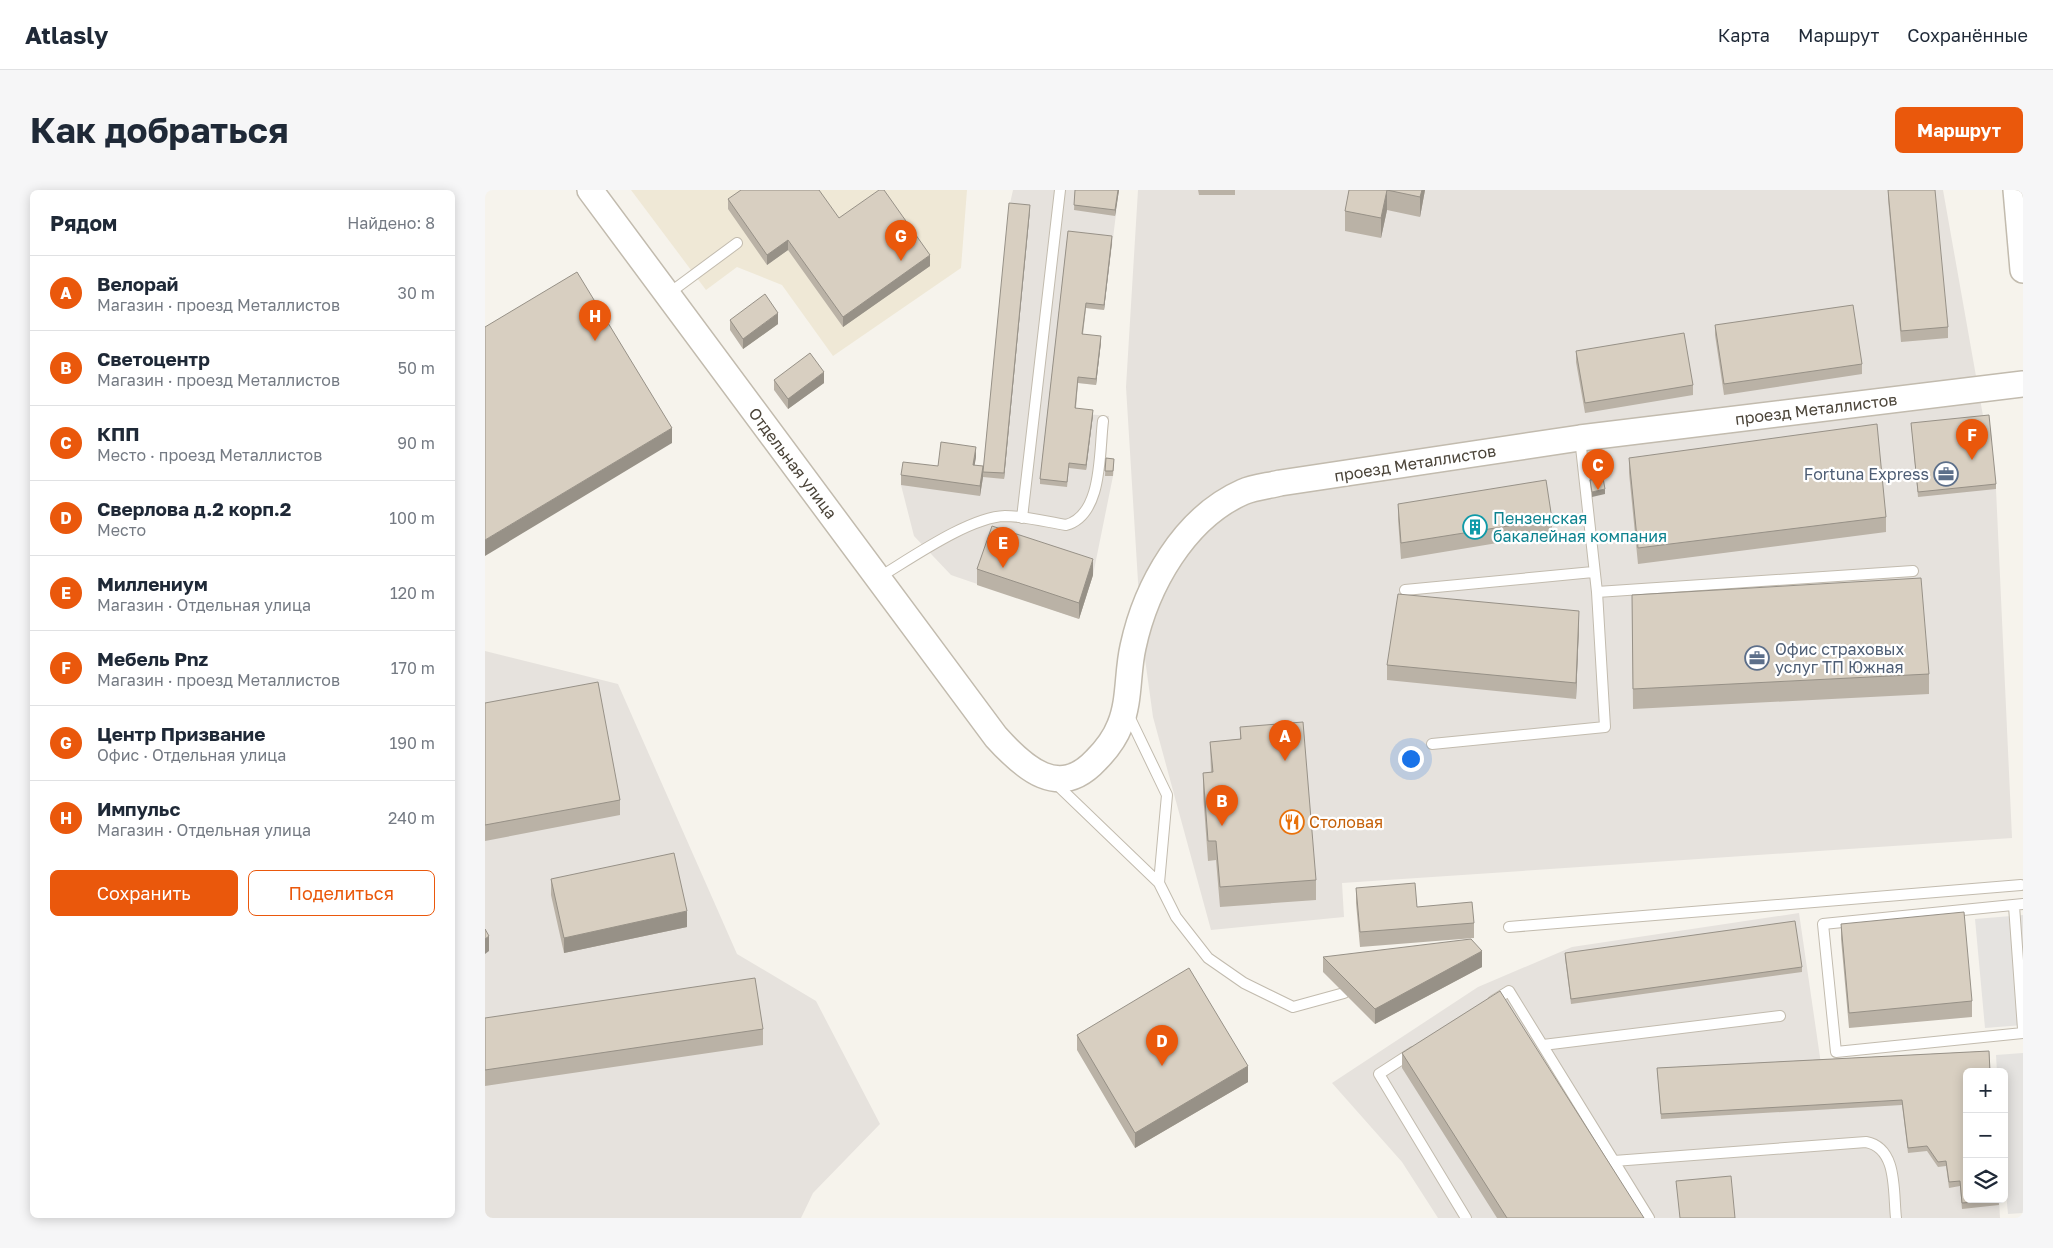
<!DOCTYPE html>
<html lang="ru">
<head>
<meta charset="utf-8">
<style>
  :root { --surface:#fff; --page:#f6f6f7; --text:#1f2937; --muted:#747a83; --line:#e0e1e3; --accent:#ea580c }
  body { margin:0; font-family:"Golos Text",sans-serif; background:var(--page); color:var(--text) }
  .controls { position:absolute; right:15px; bottom:15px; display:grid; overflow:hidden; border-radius:8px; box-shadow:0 2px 12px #0003 }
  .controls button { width:45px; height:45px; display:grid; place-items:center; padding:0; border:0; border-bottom:1px solid var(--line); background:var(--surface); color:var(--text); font:25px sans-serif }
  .you { position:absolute; left:925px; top:568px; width:18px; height:18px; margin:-12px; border:4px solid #fff; border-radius:50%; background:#1a73e8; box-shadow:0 0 0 8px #1a73e833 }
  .badge { display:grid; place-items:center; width:32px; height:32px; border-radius:50%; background:var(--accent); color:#fff; font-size:16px; font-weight:700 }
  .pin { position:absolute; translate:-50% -41px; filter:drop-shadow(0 1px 2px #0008) }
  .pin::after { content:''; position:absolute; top:26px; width:18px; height:15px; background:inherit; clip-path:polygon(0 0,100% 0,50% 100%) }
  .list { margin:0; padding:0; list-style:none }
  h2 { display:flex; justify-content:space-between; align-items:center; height:65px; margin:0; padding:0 20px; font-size:21px }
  h2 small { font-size:16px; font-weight:400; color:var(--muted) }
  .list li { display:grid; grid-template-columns:32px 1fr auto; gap:15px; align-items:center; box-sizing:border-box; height:75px; padding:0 20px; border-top:1px solid var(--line) }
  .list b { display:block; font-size:19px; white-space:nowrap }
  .list p { margin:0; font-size:16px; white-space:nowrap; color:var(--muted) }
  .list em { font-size:16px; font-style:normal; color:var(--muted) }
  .actions { display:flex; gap:10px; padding:15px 20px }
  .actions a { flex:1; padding:11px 0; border:1px solid var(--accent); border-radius:8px; text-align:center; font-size:18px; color:var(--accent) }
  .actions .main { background:var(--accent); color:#fff }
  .icon { flex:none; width:28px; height:28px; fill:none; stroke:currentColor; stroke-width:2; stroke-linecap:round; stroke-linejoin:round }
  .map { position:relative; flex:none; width:1538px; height:1028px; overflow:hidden; border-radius:8px }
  header { display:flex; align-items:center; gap:30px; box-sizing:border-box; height:70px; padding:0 25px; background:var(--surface); border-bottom:1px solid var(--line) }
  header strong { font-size:24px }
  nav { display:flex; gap:28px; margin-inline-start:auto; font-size:18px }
  .intro { display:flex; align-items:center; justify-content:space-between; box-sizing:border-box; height:120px; padding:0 30px }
  h1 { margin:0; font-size:35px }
  .button { padding:12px 22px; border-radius:8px; background:var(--accent); color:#fff; font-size:18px; font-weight:700 }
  main { display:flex; gap:30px; padding:0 30px }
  aside { flex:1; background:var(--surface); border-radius:8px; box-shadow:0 2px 12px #0003 }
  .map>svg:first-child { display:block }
</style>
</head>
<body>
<header>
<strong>Atlasly</strong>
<nav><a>Карта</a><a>Маршрут</a><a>Сохранённые</a></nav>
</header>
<div class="intro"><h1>Как добраться</h1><a class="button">Маршрут</a></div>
<main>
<aside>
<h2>Рядом<small>Найдено: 8</small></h2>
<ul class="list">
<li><span class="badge">A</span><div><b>Велорай</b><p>Магазин · проезд Металлистов</p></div><em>30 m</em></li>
<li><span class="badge">B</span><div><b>Светоцентр</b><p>Магазин · проезд Металлистов</p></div><em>50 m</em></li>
<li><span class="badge">C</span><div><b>КПП</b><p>Место · проезд Металлистов</p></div><em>90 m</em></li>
<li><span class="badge">D</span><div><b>Сверлова д.2 корп.2</b><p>Место</p></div><em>100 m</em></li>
<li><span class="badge">E</span><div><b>Миллениум</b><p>Магазин · Отдельная улица</p></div><em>120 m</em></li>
<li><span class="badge">F</span><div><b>Мебель Pnz</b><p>Магазин · проезд Металлистов</p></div><em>170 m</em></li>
<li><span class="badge">G</span><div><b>Центр Призвание</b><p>Офис · Отдельная улица</p></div><em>190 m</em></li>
<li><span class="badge">H</span><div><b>Импульс</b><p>Магазин · Отдельная улица</p></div><em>240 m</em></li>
</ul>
<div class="actions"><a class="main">Сохранить</a><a>Поделиться</a></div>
</aside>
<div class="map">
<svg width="1538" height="1028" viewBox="0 0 1538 1028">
  <rect width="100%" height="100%" fill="#f6f3ec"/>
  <path fill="#e6e2dd" d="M528 0H634L619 120 601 118 597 149 616 152 611 195 593 193 590 223 624 226 621 273 629 274 628 286 608 385 594 429 466 385 429 346 416 295 418 282 453 287 491 267 488 285 497 287 524 18Z
    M653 0H1458L1511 299 1527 648 857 693 859 727 726 740 668 527 656 440 641 197Z
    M0 461 133 494 252 764 331 811 395 934 328 1003 316 1028H0Z
    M1314 723 1336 874 1482 882V1009H1514L1515 1028H953L917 972 847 893 993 797 1087 757Z"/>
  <path fill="#efe8d6" d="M146 0H482L476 78 348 166 297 95 252 77 221 100Z"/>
  <path fill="#e5e3e0" d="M1538 725V835L1500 838 1490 729Z
    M1538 863V1023L1523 1024 1519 980V882H1512L1511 865Z"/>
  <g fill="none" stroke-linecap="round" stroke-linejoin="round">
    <g stroke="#c2bbae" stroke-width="12">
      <path id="service" d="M183 104 252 53
        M537 328 575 0
        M393 388C425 369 484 327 520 326 540 326 562 332 581 335 618 325 614 262 618 231
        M920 400 1108 382
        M1112 402 1428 381
        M643 524 682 605 674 693
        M947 554 1120 537 1112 402 1095 248
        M568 591 674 693 691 727 723 768 759 793 808 817 859 803
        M1538 714 1338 734 1351 862 1538 843
        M1529 716 1538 839
        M1024 737 1536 695
        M1008 811 1024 801 1164 1028
        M1058 855 1295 826
        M928 862 894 884 981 1028
        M1129 971 1381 952C1413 958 1408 1002 1411 1028"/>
    </g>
    <g stroke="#c2bbae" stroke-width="28">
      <path id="tertiary" d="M105 0 511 547C539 578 574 610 611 570 621 560 630 548 635 535 645 511 642 483 648 457 661 396 699 328 758 302 769 297 783 296 795 293L1095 248 1538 194
        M1531 0 1538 80"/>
    </g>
    <use href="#service" stroke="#fff" stroke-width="10"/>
    <use href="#tertiary" stroke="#fff" stroke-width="25"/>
  </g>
  <path fill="#bab2a6" d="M590 0H634L630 26 589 20Z
    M713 0H750V5H714Z
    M864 0H940L935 27 902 20 896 48 860 41V21Z
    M1403 0 1463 137V148L1416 152 1403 9Z
    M243 9 354 28 445 76 358 137 303 60 282 75 243 19Z
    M545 20 519 289 498 287 495 306 416 295V285L491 267 489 275 498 282Z
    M583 41 627 52 619 120 601 118 598 144 616 152 611 195 593 193 591 218 608 225 601 280 584 278 582 297 555 294V289Z
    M245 130 293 134 258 159 245 140Z
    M1230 135 1377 174V184L1239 205 1230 145Z
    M1091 161 1208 195V205L1100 223 1091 172Z
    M289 190 339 193 303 219 289 200Z
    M1426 233 1511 294V299L1433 307Z
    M621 268 629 269 628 286H620Z
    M1144 268 1401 327V342L1153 374 1144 283Z
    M913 314 1067 329V344L916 369 913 329Z
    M492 379 608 385 594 429 492 395Z
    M1147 405 1444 484V504L1148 519Z
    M1094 436 1091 509 902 490V475Z
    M0 513 135 610V625L0 651Z
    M755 537 831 690V710L735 717 731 670 723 671 718 603V583L726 582 725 552 755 549Z
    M66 689 202 737 79 763 66 705Z
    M871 698 932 717 989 733V748L875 757 871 713Z
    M1356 734 1487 811V827L1364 838 1356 749Z
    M1080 763 1317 777V782L1086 814 1080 768Z
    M838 767 997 777 890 834 838 782Z
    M0 828 278 839V855L0 896Z
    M592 845 763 892 650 958 592 860Z
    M1504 861 1514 1015 1477 1019 1475 996 1464 998 1461 976 1453 977 1442 961 1423 963 1417 915 1176 929 1172 878Z
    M917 863 1159 1028H1012L917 878Z"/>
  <path fill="#979187" d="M633 0H634L630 26V20Z
    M902 0V20L896 48V28Z
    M937 0H940L935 27V7Z
    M545 15V20L519 289V283Z
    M627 46V52L619 120V115Z
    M303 50V60L282 75V65Z
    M445 65V76L358 137V127Z
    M293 123V134L258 159V149Z
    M616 146V152L611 195V189Z
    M339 182V193L303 219V209Z
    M608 220V225L601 280V275Z
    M187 238V253L0 366V350Z
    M491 257V267L488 285V275Z
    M498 276V287L495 306V296Z
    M1120 299V304L1107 307V302Z
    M608 369V385L594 429V413Z
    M1094 421V436L1091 509V493Z
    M202 721V737L79 763V748Z
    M4 746V761L0 764V749Z
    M997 761V777L890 834V819Z
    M763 876V892L650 958V943Z"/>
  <path fill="#d8cfc1" stroke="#979187" d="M256 0H334L354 28 394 0H399L445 65 358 127 303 50 282 65 243 9Z
    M590 0H633L630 20 589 15Z
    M864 0H902L896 28 860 21Z
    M902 0H937L935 7Z
    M1403 0H1450L1463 137 1416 141Z
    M524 13 545 15 519 283 498 282Z
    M583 41 627 46 619 115 601 113 597 144 616 146 611 189 593 187 590 218 608 220 601 275 584 273 582 292 555 289Z
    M92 82 187 238 0 350V137Z
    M280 104 293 123 258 149 245 130Z
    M1368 115 1377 174 1239 194 1230 135Z
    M1199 143 1208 195 1100 213 1091 161Z
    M325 163 339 182 303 209 289 190Z
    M1504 225 1511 294 1433 302 1426 233Z
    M1392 234 1401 327 1153 358 1144 268Z
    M456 252 491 257 488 275 498 276 495 296 416 285 418 272 453 276Z
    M621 268 629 269 628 281H620Z
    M1118 288 1120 299 1107 302 1105 290Z
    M1061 290 1067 329 916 353 913 314Z
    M507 336 608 369 594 413 492 379Z
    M1436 388 1444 484 1148 499 1147 405Z
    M913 404 1094 421 1091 493 902 475Z
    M113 492 135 610 0 635V513Z
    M818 532 831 690 735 697 731 651H723L718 583 728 582 725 552 756 549 755 537Z
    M189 663 202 721 79 748 66 689Z
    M930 693 932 717 987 712 989 733 875 742 871 698Z
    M1479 722 1487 811 1364 823 1356 734Z
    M1310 731 1317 777 1086 809 1080 763Z
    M0 739 4 746 0 749Z
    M986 749 997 761 890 819 838 767Z
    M704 778 763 876 650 943 592 845Z
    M270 788 278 839 0 880V828Z
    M1015 801 1159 1028H1022L917 863Z
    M1504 861 1505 882H1482V1009L1514 1010 1477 1013 1475 991 1464 992 1461 971 1453 972 1442 956 1423 958 1417 910 1176 924 1172 878Z
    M1246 986 1250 1028H1195L1191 991Z"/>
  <defs>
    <g id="office-ring" transform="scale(1.25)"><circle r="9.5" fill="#fff" stroke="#5c6f8a" stroke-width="1.5"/><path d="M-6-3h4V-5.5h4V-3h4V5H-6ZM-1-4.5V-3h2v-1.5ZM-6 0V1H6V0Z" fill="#5c6f8a"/></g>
    <g id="building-ring" transform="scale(1.25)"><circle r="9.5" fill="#fff" stroke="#0f9aa8" stroke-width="1.5"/><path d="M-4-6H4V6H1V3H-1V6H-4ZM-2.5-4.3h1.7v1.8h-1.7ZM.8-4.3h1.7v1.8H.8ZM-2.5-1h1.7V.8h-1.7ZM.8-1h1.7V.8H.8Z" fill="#0f9aa8"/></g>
    <g id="restaurant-ring" transform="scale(1.25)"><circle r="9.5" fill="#fff" stroke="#e8710a" stroke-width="1.5"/><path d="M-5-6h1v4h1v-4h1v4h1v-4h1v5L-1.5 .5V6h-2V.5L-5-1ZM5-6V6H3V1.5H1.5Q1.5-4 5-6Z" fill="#e8710a"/></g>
  </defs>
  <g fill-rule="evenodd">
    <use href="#office-ring" x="1461" y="284"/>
    <use href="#building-ring" x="990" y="337"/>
    <use href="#office-ring" x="1272" y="468"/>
    <use href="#restaurant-ring" x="807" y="632"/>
  </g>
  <g text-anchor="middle" stroke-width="4.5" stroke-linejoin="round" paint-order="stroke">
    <g font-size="16" fill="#4b4439" stroke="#fff">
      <text transform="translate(1331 219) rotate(-7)" y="6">проезд Металлистов</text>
      <text transform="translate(308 273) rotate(53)" y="6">Отдельная улица</text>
      <text transform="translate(930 273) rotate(-9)" y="6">проезд Металлистов</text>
    </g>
    <g font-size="16" fill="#4e5e75" stroke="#fff" text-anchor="end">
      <text x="1444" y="290">Fortuna Express</text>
      <text x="1290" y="465" text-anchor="start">Офис страховых<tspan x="1290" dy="18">услуг ТП Южная</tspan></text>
    </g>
    <g font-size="16" fill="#0d838f" stroke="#fff" text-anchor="start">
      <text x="1008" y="334">Пензенская<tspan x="1008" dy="18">бакалейная компания</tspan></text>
    </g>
    <g font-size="16" fill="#c56008" stroke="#fff" text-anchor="start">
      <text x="824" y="638">Столовая</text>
    </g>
  </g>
</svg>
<div class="controls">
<button>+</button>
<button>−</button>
<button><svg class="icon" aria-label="layers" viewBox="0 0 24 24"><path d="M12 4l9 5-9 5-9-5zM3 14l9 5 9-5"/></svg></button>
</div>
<div class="you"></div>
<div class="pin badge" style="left:800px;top:571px">A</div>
<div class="pin badge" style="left:737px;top:636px">B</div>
<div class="pin badge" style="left:1113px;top:300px">C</div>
<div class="pin badge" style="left:677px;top:876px">D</div>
<div class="pin badge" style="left:518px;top:378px">E</div>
<div class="pin badge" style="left:1487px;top:270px">F</div>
<div class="pin badge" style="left:416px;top:71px">G</div>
<div class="pin badge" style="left:110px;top:151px">H</div>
</div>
</main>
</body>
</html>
